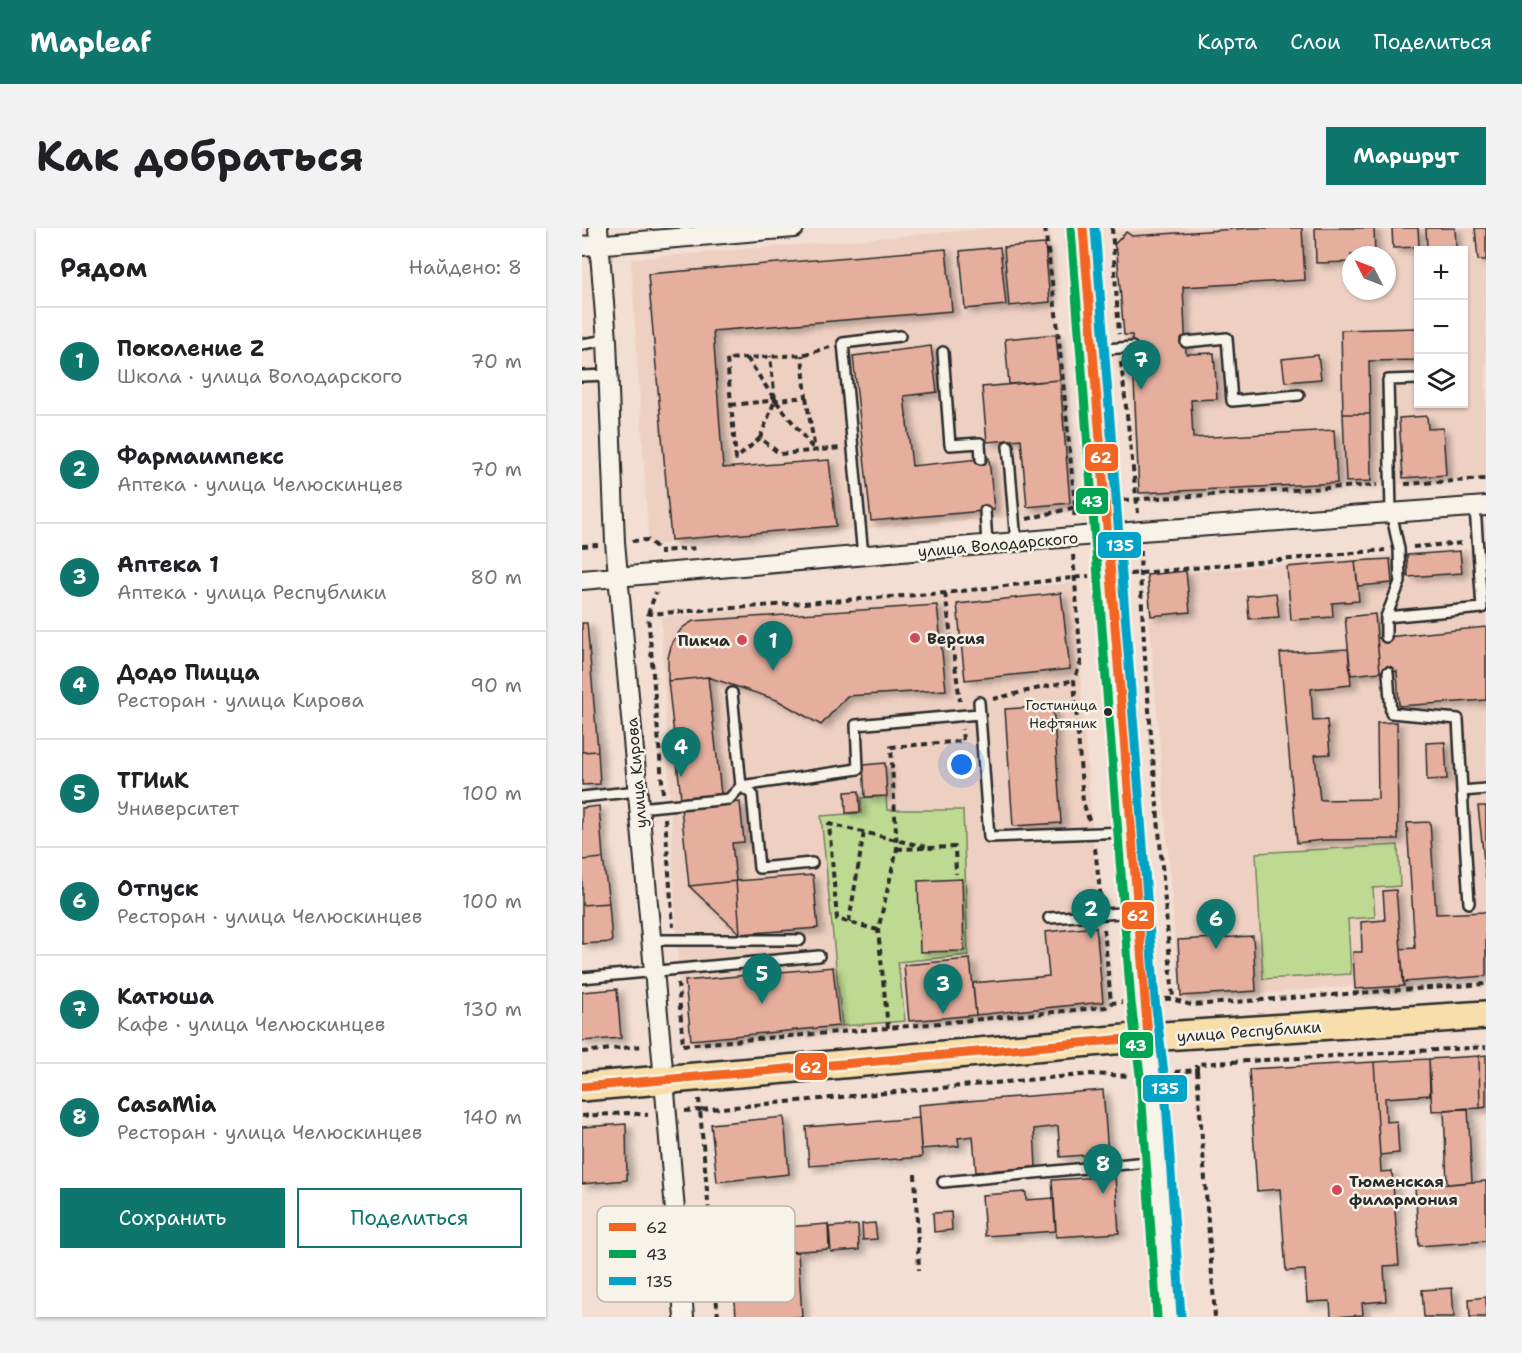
<!DOCTYPE html>
<html lang="ru">
<head>
<meta charset="utf-8">
<style>
  :root { --surface:#fff; --page:#f2f2f2; --text:#202124; --muted:#757577; --line:#e0e0e0; --accent:#0f766e }
  body { margin:0; font-family:"Shantell Sans",sans-serif; background:var(--page); color:var(--text) }
  .controls { position:absolute; right:18px; top:18px; display:grid; overflow:hidden; border-radius:0px; box-shadow:0 2px 4px #0004 }
  .controls button { width:54px; height:54px; display:grid; place-items:center; padding:0; border:0; border-bottom:2px solid var(--line); background:var(--surface); color:var(--text); font:30px sans-serif }
  .compass { position:absolute; left:760px; top:18px; width:54px; height:54px; border-radius:50%; background:var(--surface); box-shadow:0 2px 4px #0004; rotate:312deg }
  .you { position:absolute; left:380px; top:537px; width:21px; height:21px; margin:-15px; border:4px solid #fff; border-radius:50%; background:#1a73e8; box-shadow:0 0 0 9px #1a73e833 }
  .badge { display:grid; place-items:center; width:39px; height:39px; border-radius:50%; background:var(--accent); color:#fff; font-size:20px; font-weight:700 }
  .pin { position:absolute; translate:-50% -50px; filter:drop-shadow(0 2px 3px #0008) }
  .pin::after { content:''; position:absolute; top:32px; width:21px; height:18px; background:inherit; clip-path:polygon(0 0,100% 0,50% 100%) }
  .list { margin:0; padding:0; list-style:none }
  h2 { display:flex; justify-content:space-between; align-items:center; height:78px; margin:0; padding:0 24px; font-size:26px }
  h2 small { font-size:20px; font-weight:400; color:var(--muted) }
  .list li { display:grid; grid-template-columns:39px 1fr auto; gap:18px; align-items:center; box-sizing:border-box; height:108px; padding:0 24px; border-top:2px solid var(--line) }
  .list b { display:block; font-size:22px; white-space:nowrap }
  .list p { margin:0; font-size:20px; white-space:nowrap; color:var(--muted) }
  .list em { font-size:20px; font-style:normal; color:var(--muted) }
  .actions { display:flex; gap:12px; padding:18px 24px }
  .actions a { flex:1; padding:14px 0; border:2px solid var(--accent); border-radius:0px; text-align:center; font-size:21px; color:var(--accent) }
  .actions .main { background:var(--accent); color:#fff }
  .icon { flex:none; width:33px; height:33px; fill:none; stroke:currentColor; stroke-width:2; stroke-linecap:round; stroke-linejoin:round }
  .map { position:relative; flex:none; width:904px; height:1089px; overflow:hidden; border-radius:0px }
  header { display:flex; align-items:center; gap:36px; box-sizing:border-box; height:84px; padding:0 30px; background:var(--accent); color:#fff }
  header strong { font-size:28px }
  nav { display:flex; gap:33px; margin-inline-start:auto; font-size:21px }
  .intro { display:flex; align-items:center; justify-content:space-between; box-sizing:border-box; height:144px; padding:0 36px }
  h1 { margin:0; font-size:42px }
  .button { padding:15px 27px; border-radius:0px; background:var(--accent); color:#fff; font-size:21px; font-weight:700 }
  main { display:flex; gap:36px; padding:0 36px }
  aside { flex:1; background:var(--surface); border-radius:0px; box-shadow:0 2px 4px #0004 }
  .map>svg:first-child { display:block }
</style>
</head>
<body>
<header>
<strong>Mapleaf</strong>
<nav><a>Карта</a><a>Слои</a><a>Поделиться</a></nav>
</header>
<div class="intro"><h1>Как добраться</h1><a class="button">Маршрут</a></div>
<main>
<aside>
<h2>Рядом<small>Найдено: 8</small></h2>
<ul class="list">
<li><span class="badge">1</span><div><b>Поколение Z</b><p>Школа · улица Володарского</p></div><em>70 m</em></li>
<li><span class="badge">2</span><div><b>Фармаимпекс</b><p>Аптека · улица Челюскинцев</p></div><em>70 m</em></li>
<li><span class="badge">3</span><div><b>Аптека 1</b><p>Аптека · улица Республики</p></div><em>80 m</em></li>
<li><span class="badge">4</span><div><b>Додо Пицца</b><p>Ресторан · улица Кирова</p></div><em>90 m</em></li>
<li><span class="badge">5</span><div><b>ТГИиК</b><p>Университет</p></div><em>100 m</em></li>
<li><span class="badge">6</span><div><b>Отпуск</b><p>Ресторан · улица Челюскинцев</p></div><em>100 m</em></li>
<li><span class="badge">7</span><div><b>Катюша</b><p>Кафе · улица Челюскинцев</p></div><em>130 m</em></li>
<li><span class="badge">8</span><div><b>CasaMia</b><p>Ресторан · улица Челюскинцев</p></div><em>140 m</em></li>
</ul>
<div class="actions"><a class="main">Сохранить</a><a>Поделиться</a></div>
</aside>
<div class="map">
<svg width="904" height="1089" viewBox="0 0 904 1089">
  <defs>
    <filter id="shadow"><feDropShadow dx="6" dy="4" stdDeviation="3" flood-color="#0004"/></filter>
  </defs>
  <rect width="100%" height="100%" fill="#f2ded2"/>
  <filter id="ink" filterUnits="userSpaceOnUse"><feTurbulence type="fractalNoise" baseFrequency=".0167" numOctaves="2"/><feDisplacementMap in="SourceGraphic" scale="12" xChannelSelector="R" yChannelSelector="G"/><feConvolveMatrix kernelMatrix="1 2 1 2 8 2 1 2 1" color-interpolation-filters="sRGB"/></filter>
  <g filter="url(#ink)">
    <path fill="#eed0c2" fill-rule="evenodd" d="M413 0H468L490 284 67 317 49 31Z
      M584 0H904V252L557 267 531 4ZM836 22H882V176H836ZM769 27H805V63H769Z
      M904 320V747L598 772 564 348Z
      M491 355 524 778 100 816 79 389Z"/>
    <path fill="#beda92" stroke="#74825e" stroke-width="1.5" d="M304 568 305 582H381L386 727 316 734 323 793 260 798 239 588 279 585V570Z
      M816 617 818 658 791 660 793 689 766 691 769 746 681 751 674 625Z"/>
    <path fill="#e6ae9d" stroke="#2b2b2b" stroke-width="1.5" filter="url(#shadow)" d="M669 0H720L723 52 601 59 604 126 632 125 635 171 609 172 611 210 752 202 755 255 557 265 550 107H542L535 24 532 17 544 4 550 8Z
      M733 0H792L793 27H769V34L734 35Z
      M810 0H836L837 19 811 20Z
      M844 0H873L874 19 845 21Z
      M893 0H904V32H896Z
      M463 16 468 74 427 78 422 19Z
      M418 19 424 77 383 81 378 23Z
      M364 21 370 83 131 103 141 240 247 232 254 298 89 312 66 46Z
      M836 100V132L787 133 788 186H761L759 102Z
      M474 106 478 152 427 156 423 111Z
      M349 118 355 164 322 168 330 238 407 230 412 282 289 293 271 128Z
      M736 127 739 151 703 154 700 131Z
      M478 152 488 275 445 279 439 211 405 214 400 159Z
      M761 186H788L789 253 764 254Z
      M845 188 846 201 861 200 864 247 821 250 817 190Z
      M878 323 880 345 826 349 825 327Z
      M808 331 810 355 776 358 773 333Z
      M773 333 777 373 750 375 751 389 709 392 705 339Z
      M604 343 608 384 569 388 565 347Z
      M479 365 488 441 383 452 375 376Z
      M694 365 697 389 667 391 665 368Z
      M355 377 364 462 265 468 239 497 195 472 126 449 86 453V430L90 414 100 400 111 393Z
      M793 386 798 444 769 447 763 389Z
      M0 395H5L16 523 0 524Z
      M904 399V472L817 478 815 443 798 444 795 410Z
      M766 421 769 457 729 461 731 493 745 492 748 526 733 527 738 572 796 571 795 495 815 494 816 611 741 612 715 615 698 425Z
      M126 449 139 566 99 570 86 453Z
      M471 478 479 595 431 598 423 481Z
      M863 514 865 551 845 552 844 515Z
      M16 523 18 556 0 557V524Z
      M303 535 305 568 283 569 281 537Z
      M277 563 278 584 264 585 263 564Z
      M158 574 162 614 150 615 154 653 107 658 99 580Z
      M17 578 21 630 0 632V580Z
      M896 578H904V651Z
      M848 594 854 686 904 684V748L821 754 819 721 833 720 825 595Z
      M21 630 27 675 0 677V632Z
      M231 647 236 700 158 706 154 653Z
      M380 651 382 723 338 724 336 653Z
      M154 653 158 706 107 658Z
      M814 662 822 758 773 761 771 724H780L779 694 803 692 801 663Z
      M27 675 30 714 0 716V677Z
      M514 699 521 774 394 787 391 755 467 748 463 704Z
      M671 708 674 763 599 768 596 712Z
      M388 731 394 787 327 793 322 737Z
      M251 739 257 798 109 812 103 753Z
      M35 761 39 810 0 813V764Z
      M904 827V879L898 880 897 828Z
      M897 828 898 880 850 883 847 831Z
      M847 831 848 867 803 870 804 894 815 893 817 925 798 927 792 834Z
      M792 834 799 944 810 943 817 1037 802 1038 804 1073 780 1075 781 1087 749 1089 748 1073 725 1074 723 1042 704 1043 698 961 675 963 667 841Z
      M521 862 526 925 478 929 476 898 452 901 454 939 394 944 391 908 376 910 377 918 339 921 336 877Z
      M886 880 890 954 865 956 862 882Z
      M202 889 207 946 135 954 129 896Z
      M337 890 340 929 227 938 224 899Z
      M44 896 45 952 0 956V899Z
      M533 948 537 1005 474 1009 470 952Z
      M904 953V1013L837 1018 833 959Z
      M444 964V972L472 970 474 1003 403 1008 400 967Z
      M369 984 370 1002 352 1004 351 985Z
      M293 995 295 1011 281 1012 280 996Z
      M246 996 247 1021 149 1028 147 1003Z
      M276 997 277 1022 249 1024 247 999Z
      M216 1024 220 1089H154L150 1029Z
      M870 1060 872 1089H842L840 1062Z
      M904 1069V1089H888L887 1071Z"/>
    <g fill="none" stroke-linecap="round" stroke-linejoin="round">
      <g stroke="#2b2b2b" stroke-width="14">
        <path id="lane" d="M604 114 645 110 650 173 717 167
          M0 116 25 112
          M511 122 550 119
          M361 124 368 217 398 215 399 231
          M0 148 26 147
          M426 218 434 314
          M403 283 405 316
          M281 328 261 115 318 108
          M804 389 818 354 817 321 809 284 806 152 836 151
          M804 409V389L900 380 893 279
          M806 444 809 485 876 491 880 563 904 561
          M397 474 407 609 546 604
          M159 558 276 541 274 497 397 486
          M159 558 170 566 177 640 230 635
          M880 563 887 675
          M0 569 56 563
          M57 580 147 571 159 558 150 465
          M467 690 552 684
          M69 712H218
          M0 750 237 728
          M361 954 575 933"/>
      </g>
      <g stroke="#2b2b2b" stroke-width="22">
        <path id="street" d="M16 0 25 112 33 314 82 852 102 1089
          M0 18 212 0
          M0 352 559 303 904 278"/>
      </g>
      <g stroke="#2b2b2b" stroke-width="28">
        <path id="secondary" d="M501 0 561 773 570 846 587 1089"/>
      </g>
      <g stroke="#2b2b2b" stroke-width="32">
        <path id="primary" d="M0 859 566 809 904 787"/>
      </g>
      <path stroke="#2b2b2b" stroke-width="4" stroke-dasharray="6 4.5" stroke-linecap="butt" d="M463 0 476 101 493 278 492 289
        M530 0 537 106
        M248 119 220 127 145 131 154 231 178 210 198 226 258 220
        M165 130 193 172 233 223
        M539 134 556 285
        M224 169 233 222
        M149 177 224 169 220 127
        M178 210 193 172 188 128
        M823 256 904 251
        M542 272 795 257
        M445 291 502 277
        M50 313 66 312 79 323
        M0 318 16 317
        M831 319 881 315
        M559 322 558 345 564 446 591 770
        M79 327V323L115 320
        M491 327 499 434 492 452 501 574 507 592
        M548 346 803 322
        M363 365 378 473
        M66 386 74 364
        M411 471 492 452
        M81 565 66 386 363 365 507 348
        M83 590 91 699
        M513 620 519 672
        M315 621 373 619 374 646
        M267 694 282 604
        M522 701 529 775
        M296 702 255 691 247 596 348 620
        M96 755 101 817
        M583 771C593 770 600 775 610 777L904 756
        M306 800 296 702 315 621 309 519 381 513 380 501
        M101 817 306 800 524 779 529 775 540 774
        M0 824 60 818
        M615 842 633 1089
        M593 844 615 842V836L904 819
        M103 883 118 882 117 871
        M0 888 45 885 66 887
        M333 946 337 1042
        M136 1089 118 882 510 846 549 848"/>
      <use href="#lane" stroke="#f7f3e8" stroke-width="9"/>
      <use href="#street" stroke="#f7f3e8" stroke-width="18"/>
      <use href="#secondary" stroke="#f7f3e8" stroke-width="24"/>
      <use href="#primary" stroke="#f8deab" stroke-width="27"/>
      <g stroke="#f7f3e8" stroke-width="14">
        <path id="bus-1" d="M0 859 566 809 501 0"/>
      </g>
      <g stroke="#f7f3e8" stroke-width="14">
        <path id="bus-2" d="M489 1 549 774 558 847 575 1089"/>
      </g>
      <g stroke="#f7f3e8" stroke-width="14">
        <path id="bus-3" d="M513 0 573 772 582 845 599 1088"/>
      </g>
      <use href="#bus-1" stroke="#f26522" stroke-width="9"/>
      <use href="#bus-2" stroke="#00a651" stroke-width="9"/>
      <use href="#bus-3" stroke="#02a3c6" stroke-width="9"/>
    </g>
  </g>
  <g fill="#d1495b" stroke="#f7f3e8" stroke-width="2">
    <circle cx="333" cy="410" r="6"/>
    <circle cx="160" cy="412" r="6"/>
    <circle cx="755" cy="962" r="6"/>
  </g>
  <circle fill="#2b2b2b" stroke="#f7f3e8" stroke-width="2" cx="526" cy="484" r="5"/>
  <g text-anchor="middle" stroke-width="5" stroke-linejoin="round" paint-order="stroke">
    <g font-size="14" fill="#2b2b2b" stroke="#f7f3e8" text-anchor="end">
      <text x="515" y="482">Гостиница<tspan x="515" dy="18">Нефтяник</tspan></text>
    </g>
    <g font-size="16" fill="#2b2b2b" stroke="#f7f3e8">
      <text transform="translate(416 316) rotate(-5)" y="6">улица Володарского</text>
      <text transform="translate(54 545) rotate(-95)" y="6">улица Кирова</text>
      <text transform="translate(667 803) rotate(-4)" y="6">улица Республики</text>
    </g>
    <g font-size="16" font-weight="bold" fill="#2b2b2b" stroke="#f7f3e8" text-anchor="start">
      <text x="345" y="416">Версия</text>
      <text x="148" y="418" text-anchor="end">Пикча</text>
      <text x="767" y="959">Тюменская<tspan x="767" dy="18">филармония</tspan></text>
    </g>
  </g>
  <rect x="15" y="978" width="198" height="96" rx="9" fill="#f7f3e8" stroke="#bab7af" stroke-width="1.5"/>
  <rect x="27" y="995" width="27" height="8" fill="#f26522"/>
  <rect x="27" y="1022" width="27" height="8" fill="#00a651"/>
  <rect x="27" y="1049" width="27" height="8" fill="#02a3c6"/>
  <g font-size="16" fill="#2b2b2b">
    <text x="64" y="1005">62</text>
    <text x="64" y="1032">43</text>
    <text x="64" y="1059">135</text>
  </g>
  <g stroke="#f7f3e8" stroke-width="2">
    <rect x="502" y="215" width="35" height="29" rx="6" fill="#f26522"/>
    <rect x="493" y="259" width="34" height="28" rx="6" fill="#00a651"/>
    <rect x="515" y="303" width="45" height="28" rx="6" fill="#02a3c6"/>
    <rect x="539" y="673" width="34" height="29" rx="6" fill="#f26522"/>
    <rect x="537" y="803" width="35" height="28" rx="6" fill="#00a651"/>
    <rect x="212" y="824" width="34" height="29" rx="6" fill="#f26522"/>
    <rect x="560" y="846" width="46" height="29" rx="6" fill="#02a3c6"/>
  </g>
  <g font-size="16" text-anchor="middle" font-weight="bold" fill="#fff">
    <text x="519" y="235">62</text>
    <text x="510" y="279">43</text>
    <text x="538" y="323">135</text>
    <text x="556" y="693">62</text>
    <text x="554" y="823">43</text>
    <text x="229" y="845">62</text>
    <text x="583" y="866">135</text>
  </g>
</svg>
<div class="controls">
<button>+</button>
<button>−</button>
<button><svg class="icon" aria-label="layers" viewBox="0 0 24 24"><path d="M12 4l9 5-9 5-9-5zM3 14l9 5 9-5"/></svg></button>
</div>
<svg class="compass" viewBox="-18 -18 36 36"><path d="M0-13l5 13h-10z" fill="#e53935"/><path d="M0 13l5-13h-10z" fill="#757577"/></svg>
<div class="you"></div>
<div class="pin badge" style="left:191px;top:443px">1</div>
<div class="pin badge" style="left:509px;top:711px">2</div>
<div class="pin badge" style="left:361px;top:786px">3</div>
<div class="pin badge" style="left:99px;top:549px">4</div>
<div class="pin badge" style="left:180px;top:776px">5</div>
<div class="pin badge" style="left:634px;top:721px">6</div>
<div class="pin badge" style="left:559px;top:162px">7</div>
<div class="pin badge" style="left:521px;top:966px">8</div>
</div>
</main>
</body>
</html>
